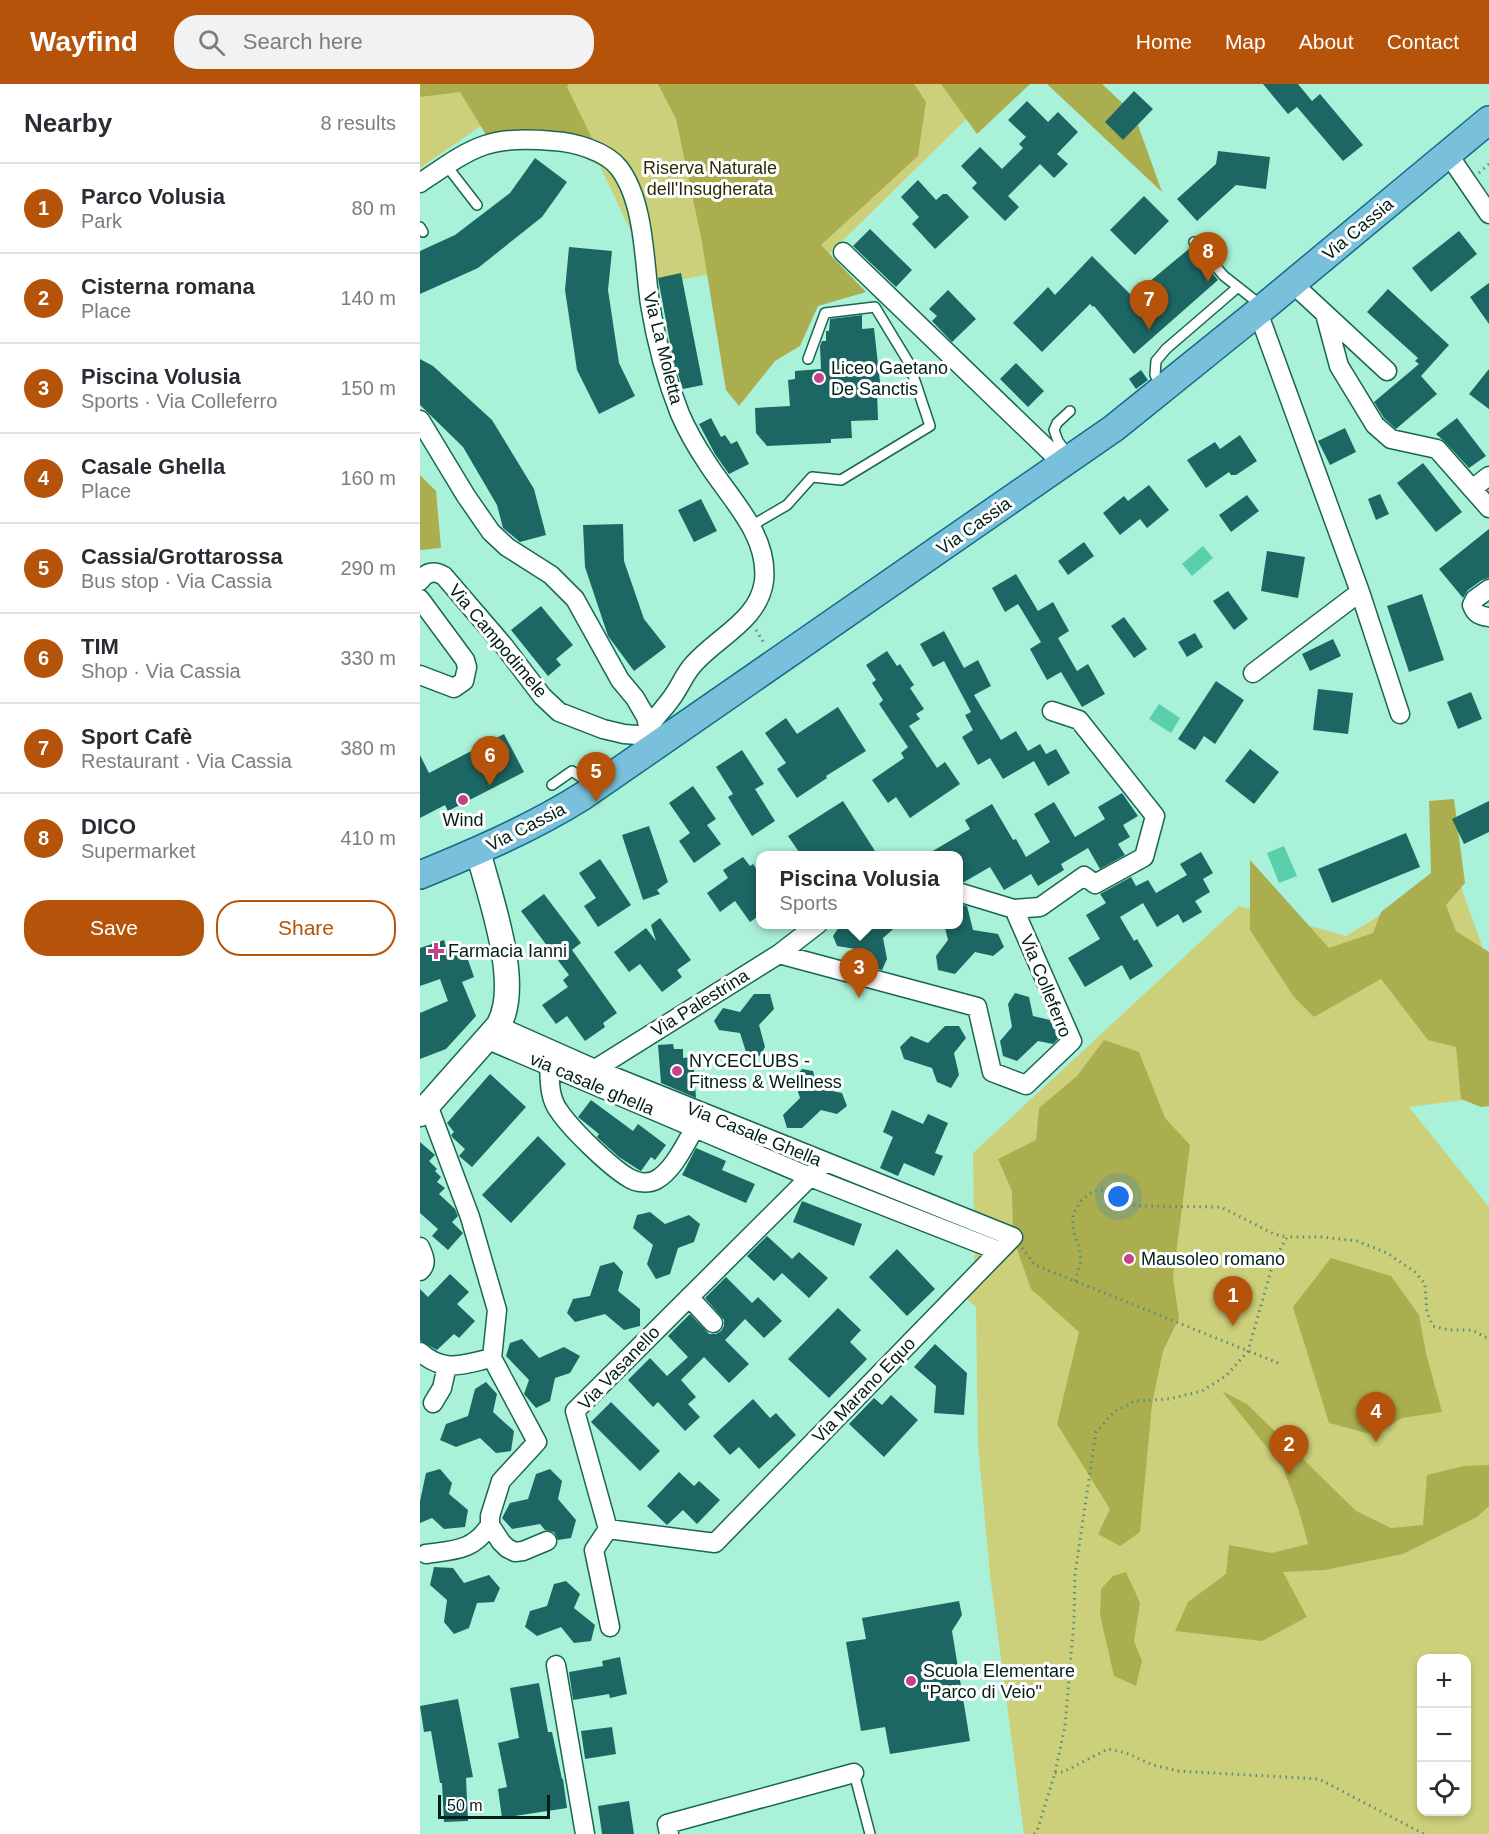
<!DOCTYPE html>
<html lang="en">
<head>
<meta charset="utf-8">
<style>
  :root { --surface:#fff; --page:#f2f2f3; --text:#2b2b33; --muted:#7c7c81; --line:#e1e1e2; --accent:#b45309 }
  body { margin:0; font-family:Arial,sans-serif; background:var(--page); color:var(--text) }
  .controls { position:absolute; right:18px; bottom:18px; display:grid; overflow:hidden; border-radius:12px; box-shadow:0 3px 9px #0003 }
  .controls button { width:54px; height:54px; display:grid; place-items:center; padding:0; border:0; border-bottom:2px solid var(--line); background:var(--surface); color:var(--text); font:30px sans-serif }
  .scale { position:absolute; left:18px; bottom:15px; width:112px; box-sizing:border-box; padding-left:6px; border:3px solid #011f16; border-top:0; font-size:16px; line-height:21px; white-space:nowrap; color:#011f16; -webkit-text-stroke:4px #fff; paint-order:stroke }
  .you { position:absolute; left:699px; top:1113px; width:21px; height:21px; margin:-15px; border:4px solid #fff; border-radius:50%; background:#1a73e8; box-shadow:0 0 0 9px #1a73e833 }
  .badge { display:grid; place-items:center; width:39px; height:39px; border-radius:50%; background:var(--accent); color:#fff; font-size:20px; font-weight:700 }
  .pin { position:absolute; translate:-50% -50px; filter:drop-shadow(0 2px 3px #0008) }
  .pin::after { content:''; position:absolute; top:32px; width:21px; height:18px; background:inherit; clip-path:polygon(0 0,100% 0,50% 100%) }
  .popup { position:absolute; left:336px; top:767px; width:207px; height:78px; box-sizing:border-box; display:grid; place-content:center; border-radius:12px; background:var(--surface); filter:drop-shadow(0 2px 4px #0005); font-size:20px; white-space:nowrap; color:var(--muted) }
  .popup b { font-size:22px; color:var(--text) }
  .popup::after { content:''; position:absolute; left:50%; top:100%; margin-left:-12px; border:12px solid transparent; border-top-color:var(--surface) }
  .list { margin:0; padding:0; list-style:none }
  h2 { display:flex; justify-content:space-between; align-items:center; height:78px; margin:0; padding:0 24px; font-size:26px }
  h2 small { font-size:20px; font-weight:400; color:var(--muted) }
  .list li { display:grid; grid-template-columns:39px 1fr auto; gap:18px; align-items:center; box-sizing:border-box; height:90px; padding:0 24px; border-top:2px solid var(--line) }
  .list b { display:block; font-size:22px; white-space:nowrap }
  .list p { margin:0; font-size:20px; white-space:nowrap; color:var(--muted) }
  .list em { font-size:20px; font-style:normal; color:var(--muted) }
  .actions { display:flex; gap:12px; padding:18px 24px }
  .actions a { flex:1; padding:14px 0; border:2px solid var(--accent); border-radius:24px; text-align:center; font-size:21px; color:var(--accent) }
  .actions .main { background:var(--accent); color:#fff }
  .icon { flex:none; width:33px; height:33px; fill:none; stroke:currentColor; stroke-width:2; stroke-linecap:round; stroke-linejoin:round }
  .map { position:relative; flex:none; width:1069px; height:1750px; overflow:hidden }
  header { display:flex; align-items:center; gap:36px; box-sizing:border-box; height:84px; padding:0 30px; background:var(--accent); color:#fff }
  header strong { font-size:28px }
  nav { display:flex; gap:33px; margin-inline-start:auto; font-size:21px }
  .search { width:420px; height:54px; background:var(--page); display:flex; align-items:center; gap:15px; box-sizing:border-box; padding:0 21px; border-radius:24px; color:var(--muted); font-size:22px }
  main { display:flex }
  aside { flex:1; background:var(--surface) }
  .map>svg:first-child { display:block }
</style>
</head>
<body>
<header>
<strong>Wayfind</strong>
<div class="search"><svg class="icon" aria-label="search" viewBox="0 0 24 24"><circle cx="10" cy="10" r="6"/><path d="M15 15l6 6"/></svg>Search here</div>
<nav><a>Home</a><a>Map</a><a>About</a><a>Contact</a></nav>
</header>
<main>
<aside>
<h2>Nearby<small>8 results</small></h2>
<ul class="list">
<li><span class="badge">1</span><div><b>Parco Volusia</b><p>Park</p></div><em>80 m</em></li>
<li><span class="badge">2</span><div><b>Cisterna romana</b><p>Place</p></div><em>140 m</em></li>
<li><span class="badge">3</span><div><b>Piscina Volusia</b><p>Sports · Via Colleferro</p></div><em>150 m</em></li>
<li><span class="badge">4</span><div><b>Casale Ghella</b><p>Place</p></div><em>160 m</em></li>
<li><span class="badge">5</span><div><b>Cassia/Grottarossa</b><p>Bus stop · Via Cassia</p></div><em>290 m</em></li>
<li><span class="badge">6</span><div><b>TIM</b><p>Shop · Via Cassia</p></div><em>330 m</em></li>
<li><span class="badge">7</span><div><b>Sport Cafè</b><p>Restaurant · Via Cassia</p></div><em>380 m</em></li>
<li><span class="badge">8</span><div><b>DICO</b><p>Supermarket</p></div><em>410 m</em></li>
</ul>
<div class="actions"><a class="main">Save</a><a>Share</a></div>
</aside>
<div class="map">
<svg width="1069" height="1750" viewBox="0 0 1069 1750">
  <rect width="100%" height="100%" fill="#a9f1d8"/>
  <path fill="#cdd07b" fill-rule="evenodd" d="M0 0H122L0 84Z
    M141 0H582L410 169 236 200Z
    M1035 786 1069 882V1013L989 1023 1069 1123V1750H604L570 1491 558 1361 556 1223 539 1208 555 1192 553 1069 819 822 926 852ZM1002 1574H1046V1728H1002Z"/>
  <path fill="#abae4f" d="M0 0H149L147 3 187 85 137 61 74 64 40 8 0 13Z
    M238 0H494L506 18 498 72 401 161 446 208 398 222 380 262 355 277 319 322 306 306 281 153 256 35Z
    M521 0H610L557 50Z
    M627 0H682L714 30 742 108Z
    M0 391 16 407 21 464 0 466Z
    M1034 715 1045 799 1026 821 1036 847 1069 868V1022L1061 1023 1041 1015 1036 963 1008 956 961 895 894 933 874 913 830 846V776L909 864 953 849 961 828 1011 789 1009 717Z
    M684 956 719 968 745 1034 770 1061 753 1194 759 1234 743 1267 732 1320 720 1448 700 1462 678 1450 690 1425 637 1340 659 1248 611 1205 593 1154 592 1107 578 1075 616 1056 619 1024 657 992Z
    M911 1174 971 1192 999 1231 1006 1269 1022 1328 982 1334 954 1351 909 1339 873 1223Z
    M802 1307 827 1320 936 1427 971 1444 1003 1441 1007 1391 1044 1382 1069 1381V1422L1057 1433 983 1470 905 1486 863 1488 887 1533 842 1557 755 1547 768 1518 806 1490 809 1461 852 1469 888 1460 879 1427 863 1384Z
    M706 1488 720 1519 714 1557 722 1577 716 1602 694 1592 680 1531 681 1505 693 1492Z"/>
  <path fill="#5acfac" d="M783 462 793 474 772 492 762 480Z
    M739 620 760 634 751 649 729 635Z
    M864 762 877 792 859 799 847 769Z"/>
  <path fill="#1c6764" d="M843 0H878L892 17 900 10 943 61 923 77 877 23 868 30Z
    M714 7 733 25 703 56 685 38Z
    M607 17 628 38 638 28 658 48 637 70 648 80 634 94 620 80 588 112 599 123 585 137 552 104 557 99 541 82 560 63 582 85 603 64 599 60 606 53 588 36Z
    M798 67 850 73 846 105 816 101 777 137 757 115 796 80Z
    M115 74 147 98 122 133 58 184 0 210V167L35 151 90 109Z
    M498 96 516 116 523 110H527L549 133 515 165 492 140 499 133 481 113Z
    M724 112 749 137 715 171 690 146Z
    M450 145 492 186 476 203 433 162Z
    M1039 147 1057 170 1011 208 992 184Z
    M149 163 192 167 188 206 199 279 215 312 179 330 157 286 145 206Z
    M770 164 798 196 714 270 674 222 673 223 670 220 622 268 593 239 628 203 635 211 672 172 712 212Z
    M261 189 283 301 263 305 253 275 238 194Z
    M1069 199V240L1050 213Z
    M968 205 1029 261 1001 292 1017 310 976 345 964 334 954 318 999 280 995 277 998 274 947 228Z
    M528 206 556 235 532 258 512 237 517 232 509 225Z
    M442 231V245L454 244 461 307H457L458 336 431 337 432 354 411 355V359L347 362 336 349 335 324 370 322 368 296 375 295V287L401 285 400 262 402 257H406V247H409L410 235Z
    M0 275 13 282 72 336 114 405 126 451 100 458 83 444 77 421 43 363 0 321Z
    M596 279 624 307 608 323 580 295Z
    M1069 285V325L1049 310Z
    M721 286 728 296 716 305 709 295Z
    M291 334 301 353 305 351 311 360 317 357 329 380 309 390 295 370 279 340Z
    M1037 334 1066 372 1049 384 1025 358 1016 350Z
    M925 344 936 368 910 381 898 357Z
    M820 351 837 377 816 391H811L809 388 786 404 767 376 795 358 800 365Z
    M1003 379 1042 428 1016 448 977 399Z
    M729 401 749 426 727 444 720 435 700 451 683 429 704 412 708 417Z
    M960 410 969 430 956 436 948 415Z
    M827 411 839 427 811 448 799 431Z
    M281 415 297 447 274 458 258 426Z
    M203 440 204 477 224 535 246 563 214 587 188 552 165 483 163 441Z
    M1069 445V494L1062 496 1048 506 1043 514 1019 485Z
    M664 458 674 472 648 491 638 477Z
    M847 467 885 473 878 514 841 507Z
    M596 490 618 527 633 518 649 547 638 554 657 587 668 580 685 610 662 623 641 588 627 596 610 565 621 558 598 520 585 528 572 504Z
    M808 507 828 535 814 546 793 517Z
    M1002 510 1024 576 989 588 967 522Z
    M121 522 153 561 136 575 141 581 128 592 91 546Z
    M704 533 727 565 714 574 691 542Z
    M524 547 544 584 558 576 571 602 554 611 581 656 596 647 608 667 620 660 626 670 636 665 650 689 628 702 614 677 583 695 570 674 558 681 542 653 553 646 545 631 551 628 524 577 513 583 500 560Z
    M775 549 783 563 767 573 758 558Z
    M913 555 921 572 890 587 882 570Z
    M467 567 477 582 480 580 494 601 490 604 504 625 496 630 500 635 489 642 517 684 525 678 540 700 490 734 476 713 468 719 452 696 484 674 481 669 488 663 459 620 463 616 452 599 456 596 446 581Z
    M796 597 824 616 795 660 784 652 775 666 758 655Z
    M898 605 933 609 928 650 893 646Z
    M1051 608 1062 635 1038 645 1027 618Z
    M418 623 446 667 406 692 407 694 377 714 357 685 366 679 345 649 366 634 377 650Z
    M84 650 104 688 28 727 25 721 0 734V671L9 689Z
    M830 665 859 688 834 720 805 697Z
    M322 666 344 700 335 705 355 737 332 752 308 713 313 710 296 683Z
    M273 702 296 735 287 741 301 760 274 779 259 757 270 749 249 719Z
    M702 709 718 732 703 741 710 753 698 760 705 771 680 785 668 764 641 780 644 786 618 802 611 790 584 806 570 783 544 798 538 797V771H506L550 745 545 736 572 720 593 756 596 755 606 773 630 758 614 730 634 718 655 753 685 735 678 723Z
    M423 717 455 767 448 771H381L368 752Z
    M1069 717V748L1044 760 1032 735Z
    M229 742 248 798 237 806 240 810 223 816 202 751Z
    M986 749 1000 783 912 819 898 785Z
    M781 768 793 789 783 795 790 808 775 817 782 828 763 839 758 830 737 843 723 819 700 833 714 857 717 855 733 882 710 896 702 881 665 903 648 874 680 855 666 831 686 819 680 810 711 793 716 802 728 796 736 809 767 791 760 780Z
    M323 773 330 782 333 780 340 790V831L330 838 315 817 300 828 287 809 308 794 303 786Z
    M180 775 211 821 178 843 164 822 176 814 159 789Z
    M124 810 161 859 152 866 197 929 183 939 185 943 165 957 147 932 136 940 122 921 148 903 143 896 149 891 101 827Z
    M538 820 547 822 553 846 578 850 584 863 573 872 555 868 535 890 518 886 516 872 528 856 524 840H538Z
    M240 834 271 876 257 886 262 893 242 908 220 880 209 888 194 868 226 844 236 857 231 841Z
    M421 840 440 845 444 840H479L463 854 467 875 462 886 445 881 442 866 417 862 413 852Z
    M24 856 27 867 43 861 54 893 42 898 56 932 26 965 0 975V929L28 917 20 895 0 902V864Z
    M595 909 609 913 613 932 630 936 639 954 633 960 618 957 597 977 583 972 580 957 592 943 588 920Z
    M334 910H350L354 925 339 941 345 963 340 972 326 968 320 949 299 946 294 937 303 924 320 928Z
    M525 942H539L546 954 534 969 539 991 531 1004 517 998 512 984 484 975 480 963 491 952 508 959Z
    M253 960 254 965H263V974L273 973 276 1014 241 999 238 961Z
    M382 985 393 987 397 1004 422 1009 427 1022 417 1030 401 1026 382 1044H367L363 1031 380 1014 374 995Z
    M70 990 106 1023 52 1083 39 1072 45 1065 33 1054 31 1051 34 1048 27 1039Z
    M171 1016 213 1047 218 1040 246 1061 235 1076 231 1073 221 1087 219 1086 199 1073 179 1055 177 1053 179 1050 158 1033Z
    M472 1026 503 1040 508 1030 528 1039 515 1069 523 1072 514 1092 484 1079 478 1092 460 1084 473 1053 463 1048Z
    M118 1052 146 1080 91 1139 62 1111Z
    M0 1058 15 1071 9 1077 17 1085 15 1087 21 1093 17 1098 25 1104 19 1110 35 1125 38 1132 32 1138 43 1149 28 1166 12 1152 18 1145 0 1129Z
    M276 1064 306 1077 302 1086 335 1100 326 1119 262 1091Z
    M382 1117 442 1140 434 1162 373 1138Z
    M230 1128 245 1140 269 1131 280 1140 274 1158 258 1164 250 1190 236 1195 227 1180 233 1161 213 1144 217 1131Z
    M347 1152 372 1175 379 1168 408 1194 389 1214 362 1189 354 1197 327 1172Z
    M477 1165 515 1205 487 1232 449 1193Z
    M194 1178 203 1188 198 1207 220 1225V1242L204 1246 185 1230 155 1238 147 1229 153 1215 170 1212 180 1182Z
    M30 1190 49 1208 37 1220 55 1237 39 1254 34 1250 17 1266 0 1257V1205L8 1213Z
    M306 1193 332 1219 338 1213 362 1237 344 1254 325 1235 305 1256 329 1280 309 1299 284 1273 261 1296 276 1313 268 1320 280 1333 265 1347 238 1318 233 1323 208 1296 230 1274 247 1292 268 1273 248 1252 270 1230 289 1250H296L301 1247 304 1242V1236L285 1214Z
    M418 1224 441 1246 430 1258 447 1275 409 1314 368 1275Z
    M102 1255 119 1274 144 1263 160 1272 150 1289 135 1294 130 1317 116 1324 104 1310 109 1296 86 1272 90 1259Z
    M515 1260 547 1289 544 1331 514 1329 516 1302 494 1283Z
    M66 1298 77 1310 73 1328 94 1347 91 1367 76 1369 60 1354 36 1363 20 1356 26 1340 48 1332 55 1305Z
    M471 1311 498 1336 464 1373 429 1340 454 1314 462 1321Z
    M333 1315 350 1334 356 1329 376 1351 339 1385 319 1363 310 1371 293 1352Z
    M191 1318 240 1367 220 1387 171 1338Z
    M20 1385 32 1399 29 1410 48 1426 45 1443 24 1445 12 1434 0 1439V1417L6 1389Z
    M130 1385 142 1397 138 1415 156 1436 151 1454 138 1456 134 1448 125 1446 120 1440 92 1445 82 1434 90 1419 108 1415 116 1390Z
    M259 1388 274 1402 279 1397 300 1416 277 1440 263 1426 247 1441 227 1422Z
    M14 1483 33 1484 44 1499 69 1491 80 1504 74 1518 57 1519 49 1544 34 1550 24 1538 27 1516 10 1501Z
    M146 1497 160 1510 154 1524 175 1541 171 1557 154 1559 141 1543 117 1552 105 1543 110 1527 127 1522 134 1500Z
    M539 1517 542 1531 532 1547 550 1657 470 1670 465 1643 441 1647 426 1558 446 1555 442 1534Z
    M200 1573 207 1610 190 1614 189 1610 153 1616 149 1588 183 1582 182 1577Z
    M119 1599 128 1648H132L142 1695H143L147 1724 82 1734 78 1705 87 1703 78 1659 99 1654 90 1604Z
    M38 1615 53 1693 46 1694 48 1737 24 1738 22 1699H20L11 1647 4 1648 0 1622Z
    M192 1643 196 1670 165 1675 161 1647Z
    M209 1717 214 1750H182L178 1722Z"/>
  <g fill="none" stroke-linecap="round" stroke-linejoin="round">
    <g stroke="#196651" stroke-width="12">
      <path id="lane" d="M26 81 57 121
        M0 143 3 148
        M774 158 804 192 818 203
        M743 302 735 291 736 277 746 265 818 203 842 222
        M650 373 638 357 634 346 637 339 650 327
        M331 442 367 421 392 393 421 396 510 342 489 279 455 223 405 229 388 275
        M132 701 152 687 174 702
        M434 1689 450 1750"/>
    </g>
    <g stroke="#196651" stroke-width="21">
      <path id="street" d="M1028 70 1069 130
        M0 99C53 63 67 51 133 57 154 58 186 67 199 84 225 118 224 179 230 220 236 257 246 295 260 330 267 346 276 362 286 377 309 414 349 450 344 497 339 537 295 554 272 582 265 590 261 600 255 609 249 619 240 628 233 637
        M423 168 643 380
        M872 199 967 287
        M838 228 940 508 980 630
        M905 230 919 282 955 341 971 355 1017 365 1069 424
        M0 336 46 412 71 448 87 463 131 491 155 515 200 596 215 614 226 633 230 651
        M1052 405 1069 392
        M0 497C6 488 14 486 24 492L84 562 122 612 139 628 183 645 204 650 231 652
        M1069 505 1055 515 1052 521C1055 530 1060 532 1069 533
        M0 515 45 576 47 583 44 597 34 604 0 591
        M833 589 940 508
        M594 825 620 823 664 792 675 800 724 773 735 732 659 636 632 627
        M359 870 557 923 572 988 606 1001 652 957 594 825 538 808
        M78 942 175 985 593 1153 295 1459 188 1445 155 1327 404 1079
        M66 955 390 1093 579 1167
        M129 982C130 997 129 1014 139 1027 151 1045 190 1083 209 1094 217 1099 228 1100 236 1096 254 1086 265 1060 275 1044
        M169 989 359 870 398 840
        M8 1021 50 1133 77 1226 72 1274 117 1358 81 1397 70 1432V1441L81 1458 87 1464 95 1468 103 1467 127 1457
        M0 1187C8 1180 4 1172 0 1163
        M269 1213 293 1239
        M0 1268C25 1290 43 1280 72 1274
        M13 1319 22 1304 27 1282
        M188 1445 174 1466 190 1543
        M6 1470C34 1466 53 1467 70 1441
        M136 1581 165 1750
        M249 1750 247 1740 434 1689"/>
    </g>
    <g stroke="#196651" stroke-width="27">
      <path id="secondary" d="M0 1030 78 942C103 901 69 811 58 767"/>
    </g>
    <g stroke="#156c87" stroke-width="30">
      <path id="primary" d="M0 791C56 768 112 744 163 712L694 344 844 223 1069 36"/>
    </g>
    <path stroke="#598d7b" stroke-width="3" stroke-dasharray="1.5 4.5" stroke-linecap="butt" d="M1059 89 1069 80
      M336 546 345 561
      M602 1164 615 1181 858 1279
      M655 1197 661 1177 659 1164 653 1146V1130L661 1117 673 1107 683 1106 716 1122 801 1123 854 1150 867 1153
      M635 1689 643 1688 688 1665 706 1669 733 1681 758 1687 899 1695 1004 1750
      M614 1750 617 1747 635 1689 645 1642 654 1536 655 1490 676 1348 695 1327 715 1317 749 1315 782 1307 806 1292 828 1267 854 1176 867 1153H902L937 1157 967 1169 995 1188 1005 1200 1007 1229 1013 1242 1029 1246H1052L1069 1255"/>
    <use href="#lane" stroke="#fff" stroke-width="9"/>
    <use href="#street" stroke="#fff" stroke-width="18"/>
    <use href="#secondary" stroke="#fff" stroke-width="24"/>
    <use href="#primary" stroke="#79c0dc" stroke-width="27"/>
  </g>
  <g fill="#c5428a" stroke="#fff" stroke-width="2">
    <circle cx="399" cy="294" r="6"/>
    <circle cx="43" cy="716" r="6"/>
    <path d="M13 858h6v6h6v6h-6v6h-6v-6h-6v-6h6z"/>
    <circle cx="257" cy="987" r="6"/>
    <circle cx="709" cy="1175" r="6"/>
    <circle cx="491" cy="1597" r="6"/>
  </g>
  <g text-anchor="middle" stroke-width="6" stroke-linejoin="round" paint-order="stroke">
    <g font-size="18" fill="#2c2d03" stroke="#fff">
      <text x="290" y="90">Riserva Naturale<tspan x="290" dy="21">dell'Insugherata</tspan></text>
    </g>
    <g font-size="18" fill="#011f16" stroke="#fff">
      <text transform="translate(938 145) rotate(-40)" y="6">Via Cassia</text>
      <text transform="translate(243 264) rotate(76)" y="6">Via La Moletta</text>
      <text transform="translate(554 442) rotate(-35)" y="6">Via Cassia</text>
      <text transform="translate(78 557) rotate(50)" y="6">Via Campodimele</text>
      <text transform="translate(106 743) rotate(-27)" y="6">Via Cassia</text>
      <text transform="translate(626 902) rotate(68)" y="6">Via Colleferro</text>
      <text transform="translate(280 919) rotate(-32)" y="6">Via Palestrina</text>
      <text transform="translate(172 1000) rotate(23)" y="6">via casale ghella</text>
      <text transform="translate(334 1050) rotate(22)" y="6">Via Casale Ghella</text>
      <text transform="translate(199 1284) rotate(-46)" y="6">Via Vasanello</text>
      <text transform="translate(444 1306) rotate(-46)" y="6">Via Marano Equo</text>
    </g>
    <g font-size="18" fill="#011f16" stroke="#fff" text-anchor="start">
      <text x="411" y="290">Liceo Gaetano<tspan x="411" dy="21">De Sanctis</tspan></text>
      <text x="43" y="742" text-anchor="middle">Wind</text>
      <text x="28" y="873">Farmacia Ianni</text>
      <text x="269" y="983">NYCECLUBS -<tspan x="269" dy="21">Fitness &amp; Wellness</tspan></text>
      <text x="721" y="1181">Mausoleo romano</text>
      <text x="503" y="1593">Scuola Elementare<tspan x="503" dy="21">"Parco di Veio"</tspan></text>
    </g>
  </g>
</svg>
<div class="controls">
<button>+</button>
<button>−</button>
<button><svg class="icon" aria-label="locate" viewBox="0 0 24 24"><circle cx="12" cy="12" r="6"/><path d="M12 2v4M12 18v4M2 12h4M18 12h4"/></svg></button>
</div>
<div class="scale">50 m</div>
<div class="you"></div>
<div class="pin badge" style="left:813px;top:1242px">1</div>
<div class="pin badge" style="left:869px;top:1391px">2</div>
<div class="pin badge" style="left:439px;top:914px">3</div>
<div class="popup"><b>Piscina Volusia</b>Sports</div>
<div class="pin badge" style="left:956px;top:1358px">4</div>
<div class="pin badge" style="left:176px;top:718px">5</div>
<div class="pin badge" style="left:70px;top:702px">6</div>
<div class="pin badge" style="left:729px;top:246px">7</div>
<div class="pin badge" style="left:788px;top:198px">8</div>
</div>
</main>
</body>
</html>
